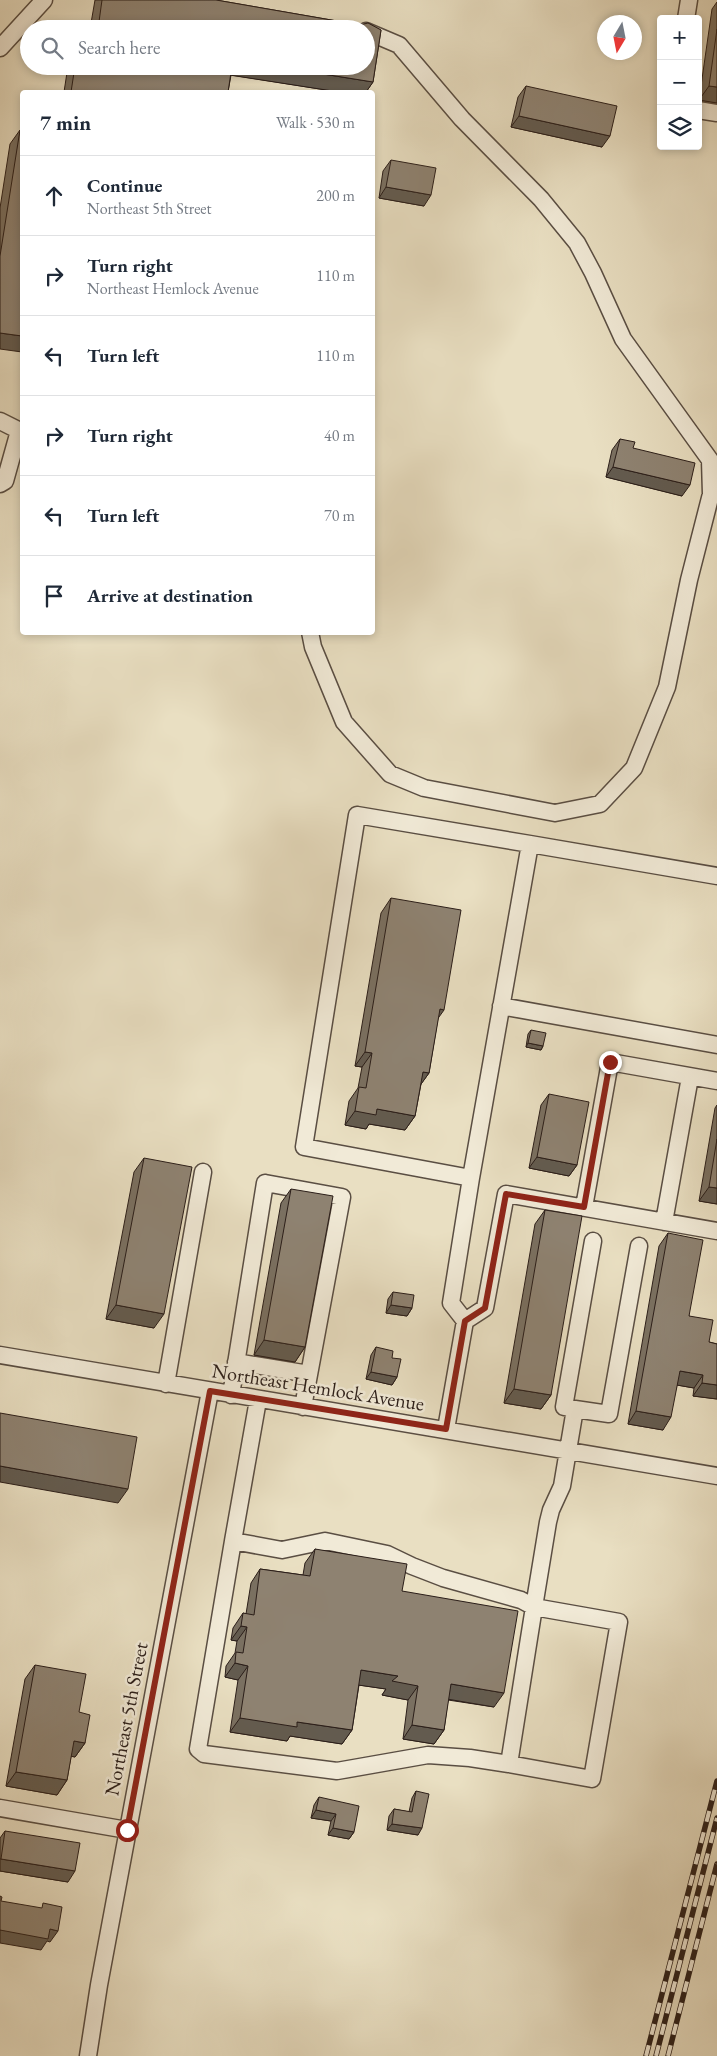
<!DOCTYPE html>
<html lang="en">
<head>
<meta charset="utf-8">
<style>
  :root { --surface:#fff; --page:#f6f6f7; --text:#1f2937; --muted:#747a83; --line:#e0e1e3 }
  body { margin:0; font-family:"EB Garamond",serif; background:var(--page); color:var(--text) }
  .controls { position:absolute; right:15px; top:15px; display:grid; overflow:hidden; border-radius:5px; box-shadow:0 2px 8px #0003 }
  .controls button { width:45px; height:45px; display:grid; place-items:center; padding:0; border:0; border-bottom:1px solid var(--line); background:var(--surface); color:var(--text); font:25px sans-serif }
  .compass { position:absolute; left:597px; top:15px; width:45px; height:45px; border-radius:50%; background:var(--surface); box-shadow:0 2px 8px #0003; rotate:190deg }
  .stop { position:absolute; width:15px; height:15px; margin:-11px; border:4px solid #8f2418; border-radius:50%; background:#fff }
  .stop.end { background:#8f2418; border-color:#fff; box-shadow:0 1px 5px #0008 }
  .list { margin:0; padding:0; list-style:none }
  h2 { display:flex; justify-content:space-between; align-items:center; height:65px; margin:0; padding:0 20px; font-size:21px }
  h2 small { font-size:16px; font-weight:400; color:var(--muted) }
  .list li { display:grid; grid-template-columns:32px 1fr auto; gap:15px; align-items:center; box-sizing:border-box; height:80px; padding:0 20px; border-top:1px solid var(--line) }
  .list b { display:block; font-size:19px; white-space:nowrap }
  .list p { margin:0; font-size:16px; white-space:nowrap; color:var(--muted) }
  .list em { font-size:16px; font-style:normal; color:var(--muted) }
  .icon { flex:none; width:28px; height:28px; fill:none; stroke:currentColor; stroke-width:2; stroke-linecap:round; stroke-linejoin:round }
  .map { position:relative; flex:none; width:717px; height:2056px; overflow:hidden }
  .search { position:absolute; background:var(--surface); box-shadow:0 2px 8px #0003; left:20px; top:20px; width:355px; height:55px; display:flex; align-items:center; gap:12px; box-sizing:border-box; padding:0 18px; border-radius:28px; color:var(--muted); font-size:19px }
  .panel { position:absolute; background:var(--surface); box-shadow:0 2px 8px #0003; left:20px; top:90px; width:355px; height:545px; border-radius:5px }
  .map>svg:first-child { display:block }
</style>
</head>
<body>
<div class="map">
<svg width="717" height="2056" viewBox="0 0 717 2056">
  <rect width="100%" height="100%" fill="#e9dfc2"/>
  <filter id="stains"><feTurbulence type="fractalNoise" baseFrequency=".004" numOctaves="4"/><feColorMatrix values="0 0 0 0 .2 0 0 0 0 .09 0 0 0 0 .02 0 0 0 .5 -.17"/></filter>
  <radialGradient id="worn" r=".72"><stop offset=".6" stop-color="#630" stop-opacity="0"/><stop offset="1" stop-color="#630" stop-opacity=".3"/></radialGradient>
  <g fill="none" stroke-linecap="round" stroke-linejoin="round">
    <g stroke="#5a4e43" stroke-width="19">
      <path id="minor" d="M686 19 689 0
        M0 48 44 0
        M698 110 717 113
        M0 421 22 432
        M0 484 5 481 19 431
        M310 632 313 647 344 722 390 774 424 788 555 813 600 804 634 768 667 687 689 580 711 494 710 460 623 339 593 273 577 243 541 199 462 119 399 45 366 31
        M530 844 717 876
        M501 1006 717 1045
        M584 1207 610 1062 717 1081
        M664 1222 690 1077
        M465 1321 485 1308 506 1194 717 1231
        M0 1355 717 1476
        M236 1362 309 1374
        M166 1384 203 1172
        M231 1395 265 1183 342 1197 303 1407
        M258 1400 233 1541 282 1550 325 1541 387 1554 412 1566 443 1578 521 1600 534 1607 548 1522 551 1510 562 1486 575 1409 564 1407 593 1241
        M575 1409 609 1414 639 1246
        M446 1429 465 1321 451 1303 471 1178 304 1147 357 815 530 844 471 1178
        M233 1541 198 1749 204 1754 337 1771 428 1755 470 1758 509 1764 534 1607 619 1622 592 1779 509 1764
        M0 1808 127 1830
        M88 2056 99 1985 210 1391"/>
    </g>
    <use href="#minor" stroke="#f1ead7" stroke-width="16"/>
    <g stroke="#2b1e19" stroke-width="5.5">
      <path id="rail" d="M646 2056 717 1781
        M656 2056 717 1818
        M668 2056 717 1864"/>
    </g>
    <use href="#rail" stroke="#f1ead7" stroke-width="4" stroke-dasharray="11" stroke-linecap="butt"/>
  </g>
  <path fill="#7a7061" stroke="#2b1e19" d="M95 0H216L360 25 368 23 381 30 373 82 366 92H339L231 75 228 92H64L68 66H366V29H90Z
    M717 2V103L699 100 712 9Z
    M526 86 602 147 511 127 518 97Z
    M20 130 0 349V208L10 144Z
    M391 160 424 206 379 198 383 171Z
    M620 439 633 448 682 496 606 477 612 450Z
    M391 898 438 1018 429 1073 421 1084 415 1116 405 1130 369 1124 366 1129 345 1125 349 1101 358 1088 362 1067 355 1066 381 913Z
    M531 1030 543 1046 541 1050 526 1047 528 1034Z
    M549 1094 577 1165 569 1176 529 1168 541 1105Z
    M717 1105V1204L699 1201 715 1108Z
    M144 1158 154 1328 106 1319 134 1172Z
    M291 1189 305 1347 295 1362 254 1355 281 1203Z
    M545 1210 551 1395 541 1409 504 1403 535 1224Z
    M668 1233 689 1316 709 1342 717 1344V1399L693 1396 694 1388 677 1385 663 1430 628 1424 659 1246Z
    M393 1292 412 1308 407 1316 386 1313 388 1299Z
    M376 1347 392 1358 397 1377 392 1385 366 1379 371 1355Z
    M315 1549 402 1591 494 1707 448 1700 444 1730 434 1744 403 1739 408 1700 382 1695 386 1689 359 1685 352 1730 342 1744 290 1736 287 1741 230 1732 238 1680 225 1677 226 1666 235 1653 237 1641 231 1640 233 1628 243 1613 246 1614 251 1583 260 1569 303 1575 305 1563Z
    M35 1665 79 1712 85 1743 75 1757 71 1756 67 1780 57 1795 6 1786 25 1679Z
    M416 1791 418 1835 387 1830 389 1816 394 1809 409 1812 412 1798Z
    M319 1797 354 1832 349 1839 328 1835 331 1821 311 1818 314 1805Z
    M5 1831 68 1882 0 1871V1838Z"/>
  <path fill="#635b4f" stroke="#2b1e19" d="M229 66H273L373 82 366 92H339L223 74Z
    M709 86 717 87V103L699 100Z
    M519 116 610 136 602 147 511 127Z
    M386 187 431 195 424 206 379 198Z
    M0 333 22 336V352L0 349Z
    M613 467 690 485 682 496 606 477Z
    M440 1009 444 1010 434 1024Z
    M528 1043 543 1046 541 1050 526 1047Z
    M365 1052 372 1053 362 1067 355 1066Z
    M423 1072 429 1073 419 1087Z
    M377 1109 415 1116 405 1130 369 1124 366 1129 345 1125 355 1111Z
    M537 1157 577 1165 569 1176 529 1168Z
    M709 1187 717 1188V1204L699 1201Z
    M116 1305 164 1314 154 1328 106 1319Z
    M391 1305 412 1308 407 1316 386 1313Z
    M264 1340 305 1347 295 1362 254 1355Z
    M680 1371 703 1375 694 1388 671 1384Z
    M371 1372 397 1377 392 1385 366 1379Z
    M702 1383 717 1385V1399L693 1396Z
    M514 1389 551 1395 541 1409 504 1403Z
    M636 1411 671 1417 663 1430 628 1424Z
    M0 1466 128 1489 118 1503 0 1482Z
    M241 1626 247 1627 237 1641 231 1640Z
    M235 1663 248 1666 238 1680 225 1677Z
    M361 1670 398 1676 418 1686 408 1700 382 1695 386 1689 351 1684Z
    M451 1684 504 1693 494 1707 441 1698Z
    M240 1718 297 1722 352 1730 342 1744 290 1736 287 1741 230 1732Z
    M412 1725 444 1730 434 1744 403 1739Z
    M74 1741 85 1743 75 1757 64 1755Z
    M16 1772 67 1780 57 1795 6 1786Z
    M316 1810 336 1814 331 1821 311 1818Z
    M392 1824 422 1828 418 1835 387 1830Z
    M333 1828 354 1832 349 1839 328 1835Z
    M0 1859H1L75 1871 68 1882 0 1871Z
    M50 1929 58 1931 50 1942 47 1941 41 1950 0 1943V1930Z"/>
  <path fill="#8e8271" stroke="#2b1e19" d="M102 0H216L360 25 368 23 381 30 373 82 273 66H366V29H98Z
    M717 29V87L709 86Z
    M75 66H232L228 92H71Z
    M526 86 617 106 610 136 519 116Z
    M20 130 22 131V336L0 333V256Z
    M391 160 436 168 431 195 386 187Z
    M620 439 635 442 633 448 695 463 690 485 613 467Z
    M391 898 461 910 444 1010 440 1009 429 1073 423 1072 415 1116 377 1109 376 1115 355 1111 359 1087 366 1088 372 1053 365 1052Z
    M531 1030 546 1033 543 1046 528 1043Z
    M549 1094 589 1102 577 1165 537 1157Z
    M717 1139V1188L709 1187Z
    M144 1158 192 1167 164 1314 116 1305Z
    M291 1189 333 1196 305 1347 264 1340Z
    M545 1210 582 1216 551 1395 514 1389Z
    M668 1233 703 1240 689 1316 713 1320 709 1342 717 1344V1385L702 1383 703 1375 680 1371 671 1417 636 1411Z
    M393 1292 414 1295 412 1308 391 1305Z
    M376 1347 393 1351 392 1358 401 1359 397 1377 371 1372Z
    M0 1413 137 1437 128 1489 0 1466Z
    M315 1549 407 1564 402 1591 518 1611 504 1693 451 1684 444 1730 412 1725 418 1686 392 1681 398 1676 361 1670 352 1730 297 1722V1727L240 1718 248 1666 235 1663 236 1652 243 1653 247 1627 241 1626 243 1613 254 1615 260 1569 310 1576Z
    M35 1665 86 1674 79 1712 90 1715 85 1743 74 1741 67 1780 16 1772Z
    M416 1791 429 1794 422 1828 392 1824 394 1809 412 1812Z
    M319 1797 359 1806 354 1832 333 1828 336 1814 316 1810Z
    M5 1831 80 1843 75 1871 1 1859Z
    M0 1896 2 1897 1 1901 42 1908 43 1903 62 1907 58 1931 50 1929 48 1939 0 1930Z"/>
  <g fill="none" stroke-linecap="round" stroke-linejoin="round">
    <path stroke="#8f2418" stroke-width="6" d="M127 1830 210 1391 446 1429 465 1321 485 1308 506 1194 584 1207 610 1062"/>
  </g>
  <g text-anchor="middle" stroke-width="5" stroke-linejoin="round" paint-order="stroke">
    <g font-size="20" fill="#2b1e19" stroke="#f1ead7">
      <text transform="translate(318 1387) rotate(9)" y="7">Northeast Hemlock Avenue</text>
      <text transform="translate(126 1719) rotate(-79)" y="7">Northeast 5th Street</text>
    </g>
  </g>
  <rect width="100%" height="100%" filter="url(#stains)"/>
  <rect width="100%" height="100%" fill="url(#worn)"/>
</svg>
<div class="controls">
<button>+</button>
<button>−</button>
<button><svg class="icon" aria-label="layers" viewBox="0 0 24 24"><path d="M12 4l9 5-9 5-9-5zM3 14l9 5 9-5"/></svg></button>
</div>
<svg class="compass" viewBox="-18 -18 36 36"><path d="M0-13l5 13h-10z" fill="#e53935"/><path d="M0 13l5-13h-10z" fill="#747a83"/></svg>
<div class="stop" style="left:127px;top:1830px"></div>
<div class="stop end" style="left:610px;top:1062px"></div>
<div class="search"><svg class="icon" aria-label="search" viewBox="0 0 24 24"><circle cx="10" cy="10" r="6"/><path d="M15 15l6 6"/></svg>Search here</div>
<section class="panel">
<h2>7 min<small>Walk · 530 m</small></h2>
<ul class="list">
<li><svg class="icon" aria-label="ahead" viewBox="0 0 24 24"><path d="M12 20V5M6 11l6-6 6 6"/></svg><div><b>Continue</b><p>Northeast 5th Street</p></div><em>200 m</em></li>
<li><svg class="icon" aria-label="right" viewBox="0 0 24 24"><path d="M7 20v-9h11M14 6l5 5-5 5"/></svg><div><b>Turn right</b><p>Northeast Hemlock Avenue</p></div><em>110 m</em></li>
<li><svg class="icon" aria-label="left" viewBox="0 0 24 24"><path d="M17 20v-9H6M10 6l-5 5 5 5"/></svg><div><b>Turn left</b></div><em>110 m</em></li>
<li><svg class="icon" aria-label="right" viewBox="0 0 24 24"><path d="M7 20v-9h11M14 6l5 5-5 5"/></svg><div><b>Turn right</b></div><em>40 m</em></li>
<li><svg class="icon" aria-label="left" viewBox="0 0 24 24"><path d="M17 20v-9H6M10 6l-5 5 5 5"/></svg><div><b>Turn left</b></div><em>70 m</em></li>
<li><svg class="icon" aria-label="arrive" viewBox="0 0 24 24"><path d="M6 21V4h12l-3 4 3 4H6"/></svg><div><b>Arrive at destination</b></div></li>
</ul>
</section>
</div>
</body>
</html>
